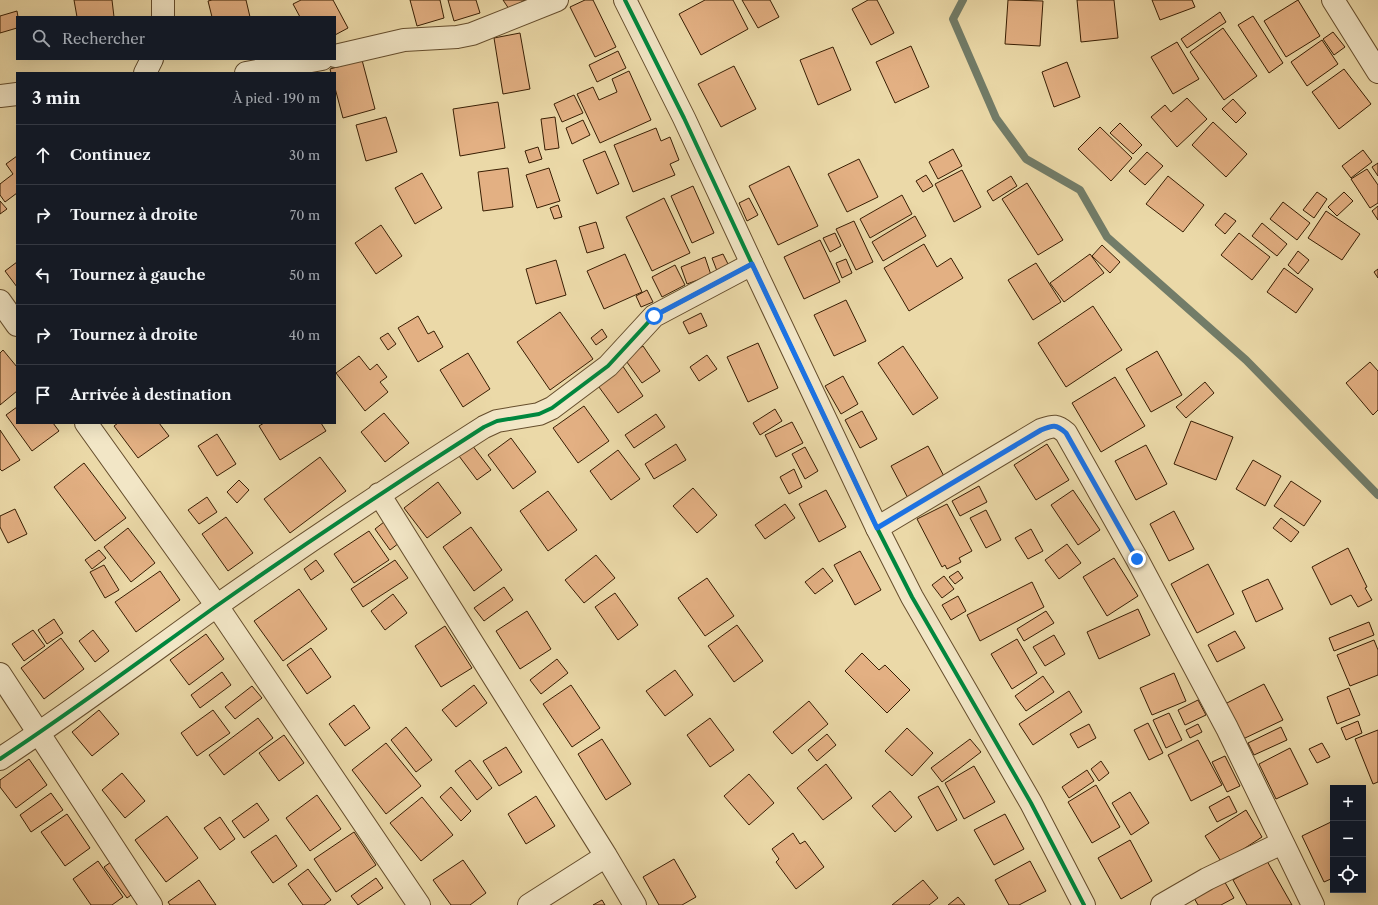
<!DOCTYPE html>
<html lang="fr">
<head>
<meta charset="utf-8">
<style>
  :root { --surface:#171b24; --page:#242831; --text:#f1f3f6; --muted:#9ea1a6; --line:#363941 }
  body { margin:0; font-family:"Libre Caslon Text",serif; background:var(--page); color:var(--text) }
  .controls { position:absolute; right:12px; bottom:12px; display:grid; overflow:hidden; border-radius:0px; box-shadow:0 4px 16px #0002 }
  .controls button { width:36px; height:36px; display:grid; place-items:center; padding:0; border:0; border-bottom:1px solid var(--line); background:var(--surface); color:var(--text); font:20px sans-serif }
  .stop { position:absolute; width:12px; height:12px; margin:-9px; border:3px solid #1a73e8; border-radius:50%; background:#fff }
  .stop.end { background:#1a73e8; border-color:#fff; box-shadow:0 1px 4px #0008 }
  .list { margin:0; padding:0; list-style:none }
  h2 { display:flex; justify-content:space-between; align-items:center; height:52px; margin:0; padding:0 16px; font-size:17px }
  h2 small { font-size:13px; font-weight:400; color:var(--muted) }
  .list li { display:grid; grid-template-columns:26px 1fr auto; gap:12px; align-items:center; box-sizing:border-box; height:60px; padding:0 16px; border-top:1px solid var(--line) }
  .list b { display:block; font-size:15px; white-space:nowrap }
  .list em { font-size:13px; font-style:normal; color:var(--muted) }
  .icon { flex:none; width:22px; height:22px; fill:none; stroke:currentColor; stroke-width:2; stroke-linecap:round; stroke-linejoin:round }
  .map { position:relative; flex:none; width:1378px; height:905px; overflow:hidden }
  .search { position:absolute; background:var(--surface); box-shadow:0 4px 16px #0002; left:16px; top:16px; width:320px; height:44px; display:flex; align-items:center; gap:10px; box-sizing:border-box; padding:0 14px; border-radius:0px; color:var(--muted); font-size:15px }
  .panel { position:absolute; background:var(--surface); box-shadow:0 4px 16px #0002; left:16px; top:72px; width:320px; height:352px; border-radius:0px }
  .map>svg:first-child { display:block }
</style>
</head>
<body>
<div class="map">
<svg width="1378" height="905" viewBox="0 0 1378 905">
  <rect width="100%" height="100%" fill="#ebd9a8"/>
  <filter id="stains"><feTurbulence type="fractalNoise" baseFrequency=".005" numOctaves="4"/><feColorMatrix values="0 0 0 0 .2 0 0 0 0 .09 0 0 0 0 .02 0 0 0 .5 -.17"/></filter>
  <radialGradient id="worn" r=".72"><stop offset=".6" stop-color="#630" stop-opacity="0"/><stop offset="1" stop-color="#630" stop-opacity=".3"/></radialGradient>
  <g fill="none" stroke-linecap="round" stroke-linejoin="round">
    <path stroke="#727c68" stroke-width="8" d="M963 0 953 19 996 118 1026 159 1080 190 1107 237 1246 360 1378 495"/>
  </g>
  <path fill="#e3b083" stroke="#381e03" d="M74 0H112L114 17H77Z
    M212 0H246L250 17H212L208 1Z
    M301 0H333L348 28 335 35V17H300L293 4Z
    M410 0H440L444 18 417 26Z
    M448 0H476L480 13 454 21Z
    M503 0H525L509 9Z
    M585 0H593L616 47 595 57 570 7Z
    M705 0H733L748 29 701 55 679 14Z
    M742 0H770L779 17 758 28Z
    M868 0H877L894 33 871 45 852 9Z
    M1008 0 1043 1 1040 46 1005 44Z
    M1077 0H1114L1118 38 1081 42Z
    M1152 0H1192L1195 7 1160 20Z
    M1298 0 1320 36 1286 57 1264 21Z
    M17 11 18 17H17V28L0 33V16Z
    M1220 12 1226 22 1187 48 1181 39Z
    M1253 16 1283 63 1269 73 1238 25Z
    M1223 28 1257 76 1224 100 1190 52Z
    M1333 32 1345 47 1334 55 1323 39Z
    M520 33 530 89 503 94 494 38Z
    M1322 40 1338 64 1307 86 1291 62Z
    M1177 42 1199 79 1173 94 1151 57Z
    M911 46 929 87 895 103 876 62Z
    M833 47 851 90 818 105 800 60Z
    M618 51 626 68 597 82 589 65Z
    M362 60 375 109 343 118 335 88V73H331L330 69Z
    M1067 62 1080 97 1054 107 1042 72Z
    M734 66 756 109 721 127 698 84Z
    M1344 69 1371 104 1339 129 1312 92Z
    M629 71 651 120 600 143 577 94 593 87 599 100 617 92 612 79Z
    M574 95 583 113 562 122 554 104Z
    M1187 98 1207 119 1177 147 1151 117 1165 105 1171 112Z
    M1233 99 1246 113 1236 123 1222 109Z
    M498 102 505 148 460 156 453 109Z
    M386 117 397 152 366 161 356 125Z
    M555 117 559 148 545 150 541 119Z
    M583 120 590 135 572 144 566 128Z
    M1213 122 1247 154 1226 177 1192 145Z
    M1120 123 1142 145 1133 154 1110 133Z
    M1100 127 1132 158 1111 181 1078 149Z
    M656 128 661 141 670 137 679 160 670 164 675 175 633 192 614 145Z
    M538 147 542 159 529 163 525 151Z
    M953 149 962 166 938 179 929 162Z
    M1363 150 1372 162 1351 178 1342 166Z
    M605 151 619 184 597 194 583 160Z
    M1147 152 1163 166 1145 185 1129 171Z
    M17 156V193L5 202 0 195V184L13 174 6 164Z
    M859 159 878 197 847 212 828 174Z
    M1378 163V176L1372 167Z
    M789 166 818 226 778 245 749 186Z
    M508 168 513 207 483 211 478 172Z
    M549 168 560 201 537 208 526 175Z
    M1367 169 1378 185V203L1370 208 1351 179Z
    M962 170 981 207 954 222 935 184Z
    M422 173 442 208 415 224 395 188Z
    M926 175 933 186 923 192 916 181Z
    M1011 176 1017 186 993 201 987 191Z
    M1168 176 1204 205 1183 232 1146 204Z
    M1027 183 1063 240 1038 255 1002 199Z
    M693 186 714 233 692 243 671 196Z
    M1317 192 1327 199 1314 218 1303 210Z
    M1344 192 1353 201 1337 216 1328 207Z
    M902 195 912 214 870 238 860 219Z
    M664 198 690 253 652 271 626 217Z
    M749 198 758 215 747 221 739 203Z
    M0 201 7 209 0 214Z
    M1283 202 1310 223 1297 240 1270 219Z
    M558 205 562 217 554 219 550 208Z
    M1378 206V220L1372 211Z
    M1326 211 1360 234 1342 260 1308 238Z
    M1225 213 1236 221 1225 234 1215 225Z
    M915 216 926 236 883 261 872 242Z
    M854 221 873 262 856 270 836 229Z
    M596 222 604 248 587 253 579 227Z
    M1262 223 1287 244 1277 256 1252 236Z
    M381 225 402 256 376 274 355 243Z
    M835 233 841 246 830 252 823 238Z
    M1239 233 1270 257 1252 280 1221 255Z
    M820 240 840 282 804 299 784 257Z
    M924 244 937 267 951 258 963 278 909 311 884 268Z
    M1102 245 1120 262 1110 273 1092 256Z
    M1298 251 1309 260 1298 274 1288 265Z
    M625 254 642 292 604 309 587 271Z
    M723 254 729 266 717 271 712 258Z
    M1090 254 1104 273 1064 302 1050 283Z
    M705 257 711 275 687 284 681 267Z
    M846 259 852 273 842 278 836 263Z
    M556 260 566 295 536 304 526 269Z
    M17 262V287L5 271Z
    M1036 263 1061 302 1033 320 1008 280Z
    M675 265 685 285 662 297 652 277Z
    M1284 268 1313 289 1296 313 1267 292Z
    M1378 269V278L1374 272Z
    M647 290 653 302 641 307 636 296Z
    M846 300 866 341 834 356 814 315Z
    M1093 306 1122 350 1066 387 1038 343Z
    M560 312 593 359 550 390 517 342Z
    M701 313 707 326 689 334 683 322Z
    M418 316 428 334 434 331 443 347 418 362 398 328Z
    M602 329 607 337 596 345 591 338Z
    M388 333 396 344 388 350 380 338Z
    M758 343 778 388 748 402 727 357Z
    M643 346 660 371 642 383 624 358Z
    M903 346 938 398 913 415 878 363Z
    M3 350 17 367V391L0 405V353Z
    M1157 351 1182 395 1151 412 1126 369Z
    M468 353 490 389 463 407 440 370Z
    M707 355 717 369 699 381 690 367Z
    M359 356 370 370 377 364 387 377 380 382 388 392 365 411 336 373Z
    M1370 362 1378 371V410L1373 415 1346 383Z
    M622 365 643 396 618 413 596 383Z
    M843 376 858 404 841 414 825 386Z
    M1115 377 1145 426 1101 452 1072 403Z
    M1205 382 1214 393 1186 418 1176 407Z
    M584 406 609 441 578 463 553 428Z
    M17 407V423H53L59 431 32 451 6 415Z
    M775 409 782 421 760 435 753 423Z
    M862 411 877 439 860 448 845 420Z
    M384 413 409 443 385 462 361 432Z
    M656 414 665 427 634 448 625 435Z
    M1191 421 1233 437 1216 480 1174 464Z
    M792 422 803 443 776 457 765 435Z
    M118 423H159L169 436 138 458 114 426Z
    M264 423H321L326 431 280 460 259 426Z
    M0 430 20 460 2 471 0 469Z
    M217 434 236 464 217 476 198 446Z
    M511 438 536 472 513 489 488 455Z
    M676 444 686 460 654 479 645 464Z
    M1047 444 1069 480 1036 500 1014 465Z
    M472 445 491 470 477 480 459 456Z
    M1146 445 1167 484 1136 500 1115 461Z
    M928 446 946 480 909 500 891 466Z
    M805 447 818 471 805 479 792 454Z
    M618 450 640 479 611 500 590 471Z
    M320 457 346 491 290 533 264 499Z
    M1253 460 1281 476 1265 506 1236 489Z
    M84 463 126 518 95 541 54 487Z
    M794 469 802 487 789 494 780 477Z
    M239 480 249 490 237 503 227 492Z
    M1291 481 1321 501 1304 526 1274 506Z
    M438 482 461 513 427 538 404 508Z
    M979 486 987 502 960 516 952 501Z
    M693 488 717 515 697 533 673 506Z
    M826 490 846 527 819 542 799 504Z
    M1073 490 1100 530 1078 545 1051 505Z
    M548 491 577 530 548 551 520 511Z
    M207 497 217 512 199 524 188 510Z
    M785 504 795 518 765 539 755 525Z
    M947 504 972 551 959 558 961 562 947 569 945 565 942 567 917 519Z
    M15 509 27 534 8 543 0 527V516Z
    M986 510 1001 540 986 548 970 518Z
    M1174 511 1194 549 1169 561 1150 524Z
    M226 517 253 553 228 571 202 534Z
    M1281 518 1299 532 1291 542 1273 528Z
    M384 522 399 543 390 550 375 529Z
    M471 527 502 570 474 591 443 547Z
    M128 528 155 563 131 582 104 547Z
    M1031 529 1043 551 1028 559 1015 538Z
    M369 531 389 560 354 583 334 554Z
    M1067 544 1081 563 1059 579 1045 560Z
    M1348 548 1367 587 1365 588 1372 600 1358 607 1351 595 1331 605 1312 567Z
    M99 550 106 558 92 569 85 560Z
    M860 551 881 590 855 605 834 565Z
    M596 555 615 578 584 603 565 580Z
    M1114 558 1138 596 1107 616 1083 577Z
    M316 560 324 571 311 580 304 569Z
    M395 560 408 578 363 607 351 589Z
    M1208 564 1234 614 1197 633 1171 584Z
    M104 565 119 590 105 598 90 572Z
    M823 568 833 581 815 594 805 582Z
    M160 571 180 600 136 632 115 602Z
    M958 571 963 578 955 584 949 577Z
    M944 576 954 589 942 598 932 585Z
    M707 578 734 616 705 636 678 598Z
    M1268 579 1283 609 1256 622 1242 591Z
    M1032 582 1044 607 980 641 967 615Z
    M504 587 513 600 484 621 474 608Z
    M299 589 327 629 283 661 254 621Z
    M615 593 638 625 618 640 595 607Z
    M393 594 407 613 385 630 371 611Z
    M958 596 966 611 951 620 942 605Z
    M1138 609 1150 635 1099 659 1087 632Z
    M527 611 551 649 520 669 496 631Z
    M1046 611 1054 623 1024 641 1017 629Z
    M54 619 63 633 47 644 38 630Z
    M1369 622 1374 635 1334 651 1329 638Z
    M737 625 763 661 734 682 708 646Z
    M445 626 472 668 441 687 415 646Z
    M33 630 45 646 24 661 12 644Z
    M93 630 109 651 95 662 79 641Z
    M1235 631 1245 648 1217 662 1208 645Z
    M206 634 224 659 189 685 170 660Z
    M1054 635 1065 654 1045 666 1033 647Z
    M61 638 84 669 44 699 21 668Z
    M1017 639 1037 673 1012 689 991 654Z
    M1374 640 1378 650V675L1350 686 1337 655Z
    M311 648 331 677 307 694 287 665Z
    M862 653 879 670 885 665 910 690 887 713 845 671Z
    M557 659 568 673 541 694 530 680Z
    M675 670 693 695 665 716 646 691Z
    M222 672 231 685 200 708 191 695Z
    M1174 673 1186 701 1152 715 1140 688Z
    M1043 676 1054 692 1026 711 1015 696Z
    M1264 684 1283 720 1243 739 1225 704Z
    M474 685 487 703 456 727 442 710Z
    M571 685 600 728 572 747 543 704Z
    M252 686 262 698 235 719 225 707Z
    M1349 688 1360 715 1337 724 1327 697Z
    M1069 691 1082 712 1033 745 1019 724Z
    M1198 700 1206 715 1185 725 1178 710Z
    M809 701 828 724 792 754 773 732Z
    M354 705 370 728 345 746 329 724Z
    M99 710 119 734 92 756 72 732Z
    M213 710 230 733 197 756 181 733Z
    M1169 713 1182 740 1166 748 1153 720Z
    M258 718 273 738 224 775 209 755Z
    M710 718 734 750 710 767 687 735Z
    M1358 721 1362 733 1346 740 1341 728Z
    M1148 723 1163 753 1149 760 1134 730Z
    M1089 724 1096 738 1078 748 1070 734Z
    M1198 724 1202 732 1190 738 1186 730Z
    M406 727 432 760 416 772 391 740Z
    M1281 727 1287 740 1254 755 1248 743Z
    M907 728 933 753 912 776 885 751Z
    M1378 730V782L1373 784 1355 739Z
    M827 734 836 745 817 761 808 750Z
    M284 735 304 763 279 781 259 753Z
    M602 739 631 784 606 800 578 754Z
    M970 739 981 752 942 782 931 768Z
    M1198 740 1222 785 1191 801 1168 755Z
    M386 743 421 786 386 814 352 770Z
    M1322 743 1330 757 1317 763 1309 749Z
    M506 747 522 772 499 786 483 761Z
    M1290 748 1308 784 1276 799 1259 764Z
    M1225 756 1240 786 1227 792 1212 762Z
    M29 759 47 785 16 808 0 787V780Z
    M470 760 492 788 477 800 455 771Z
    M1101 761 1109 773 1099 781 1091 769Z
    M826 764 852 798 823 820 797 788Z
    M974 766 995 802 964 819 945 783Z
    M1087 770 1094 781 1069 798 1062 787Z
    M122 773 145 801 125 818 102 790Z
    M749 774 774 803 749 825 724 796Z
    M1096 785 1120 827 1092 843 1068 802Z
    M938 786 957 820 937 831 918 797Z
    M451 787 471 811 461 821 440 797Z
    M890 791 912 817 895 832 872 806Z
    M1130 792 1149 823 1131 835 1112 803Z
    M51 793 63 810 31 832 20 815Z
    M317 795 341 829 310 851 286 818Z
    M536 796 555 826 526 844 508 814Z
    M1229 796 1237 812 1217 822 1209 807Z
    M422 797 453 835 421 861 390 823Z
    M257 803 269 820 244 838 232 821Z
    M1246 810 1262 837 1222 863 1205 836Z
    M67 814 90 848 65 866 41 832Z
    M1005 814 1024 849 994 865 974 830Z
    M167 816 198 858 166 882 135 840Z
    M220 817 235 839 220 850 204 828Z
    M1333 821V878L1324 882 1302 836Z
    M354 832 376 865 336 892 314 859Z
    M793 833 800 844 805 841 824 867 796 889 776 862 779 859 772 849Z
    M276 835 297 866 273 883 251 852Z
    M1130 840 1152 881 1121 899 1098 858Z
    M674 859 696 897 682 905H659L643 877Z
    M463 860 486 893 470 905H451L433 880Z
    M98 861 123 897 112 905H91L73 879Z
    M1030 861 1046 891 1019 905H1009L995 880Z
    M1267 861 1292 905H1247L1233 880Z
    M111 862 134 893 127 898 104 867Z
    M308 869 331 900 324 905H303L288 884Z
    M376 878 383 888 358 905 351 896Z
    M1223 879 1234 898 1221 905H1198L1193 896Z
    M199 880 216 905H170L168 902Z
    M923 880 938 898 929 905H892Z
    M958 897 965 905H948Z
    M602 900 605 905H593Z"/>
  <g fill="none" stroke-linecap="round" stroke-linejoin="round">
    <g stroke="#654d2c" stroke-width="24">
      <path id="minor" d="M163 0V17
        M1333 0 1378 72
        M335 56 404 40 457 37 472 34 557 0
        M145 73 152 59
        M246 73 322 59
        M0 96 17 94
        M0 301 17 325
        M86 423 217 606 419 905
        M379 494 606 856 635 905
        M877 528 1041 430C1053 426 1056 424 1066 433L1137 559 1227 728 1313 905
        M0 674 151 905
        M0 759C73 711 144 658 215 607 303 545 393 485 484 427L497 421 539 414 552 408 608 366 654 316 752 264
        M529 905 606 856
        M1162 905 1207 879 1282 843"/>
    </g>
    <g stroke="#654d2c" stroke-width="24">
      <path id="tertiary" d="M625 0 684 118 752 264 877 528 912 597 1031 803 1084 905"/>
    </g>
    <use href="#minor" stroke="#f2e6c6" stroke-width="22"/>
    <use href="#tertiary" stroke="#f2e6c6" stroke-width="22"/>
    <g stroke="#f2e6c6" stroke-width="6">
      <path id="cycleway" d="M625 0 684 118 752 264 877 528 912 597 1031 803 1084 905
        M0 759C73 711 144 658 215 607 303 545 393 485 484 427L497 421 539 414 552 408 608 366 654 316 752 264"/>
    </g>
    <use href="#cycleway" stroke="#00873e" stroke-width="4"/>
  </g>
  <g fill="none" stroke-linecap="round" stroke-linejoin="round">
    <path stroke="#1a73e8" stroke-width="5" d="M654 316 752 264 877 528 1041 430C1053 425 1056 424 1066 433L1137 559"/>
  </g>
  <rect width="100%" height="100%" filter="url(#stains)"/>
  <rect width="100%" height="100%" fill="url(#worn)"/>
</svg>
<div class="controls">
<button>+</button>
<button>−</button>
<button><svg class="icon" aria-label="locate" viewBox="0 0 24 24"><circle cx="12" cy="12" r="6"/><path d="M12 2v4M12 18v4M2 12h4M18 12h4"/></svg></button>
</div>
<div class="stop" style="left:654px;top:316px"></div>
<div class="stop end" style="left:1137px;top:559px"></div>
<div class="search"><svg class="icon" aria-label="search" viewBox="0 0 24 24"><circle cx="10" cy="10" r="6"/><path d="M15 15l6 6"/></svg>Rechercher</div>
<section class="panel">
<h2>3 min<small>À pied · 190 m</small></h2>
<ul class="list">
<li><svg class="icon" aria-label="ahead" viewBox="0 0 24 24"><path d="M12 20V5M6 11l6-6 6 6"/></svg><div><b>Continuez</b></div><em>30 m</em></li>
<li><svg class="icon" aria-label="right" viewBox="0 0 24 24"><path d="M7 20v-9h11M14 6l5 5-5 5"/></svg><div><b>Tournez à droite</b></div><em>70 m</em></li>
<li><svg class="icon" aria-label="left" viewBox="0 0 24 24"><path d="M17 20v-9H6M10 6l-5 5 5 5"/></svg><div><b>Tournez à gauche</b></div><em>50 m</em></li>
<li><svg class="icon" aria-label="right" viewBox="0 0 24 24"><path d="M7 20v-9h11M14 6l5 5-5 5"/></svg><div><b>Tournez à droite</b></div><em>40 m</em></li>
<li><svg class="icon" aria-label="arrive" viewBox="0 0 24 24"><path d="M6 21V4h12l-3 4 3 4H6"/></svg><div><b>Arrivée à destination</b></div></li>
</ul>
</section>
</div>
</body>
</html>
